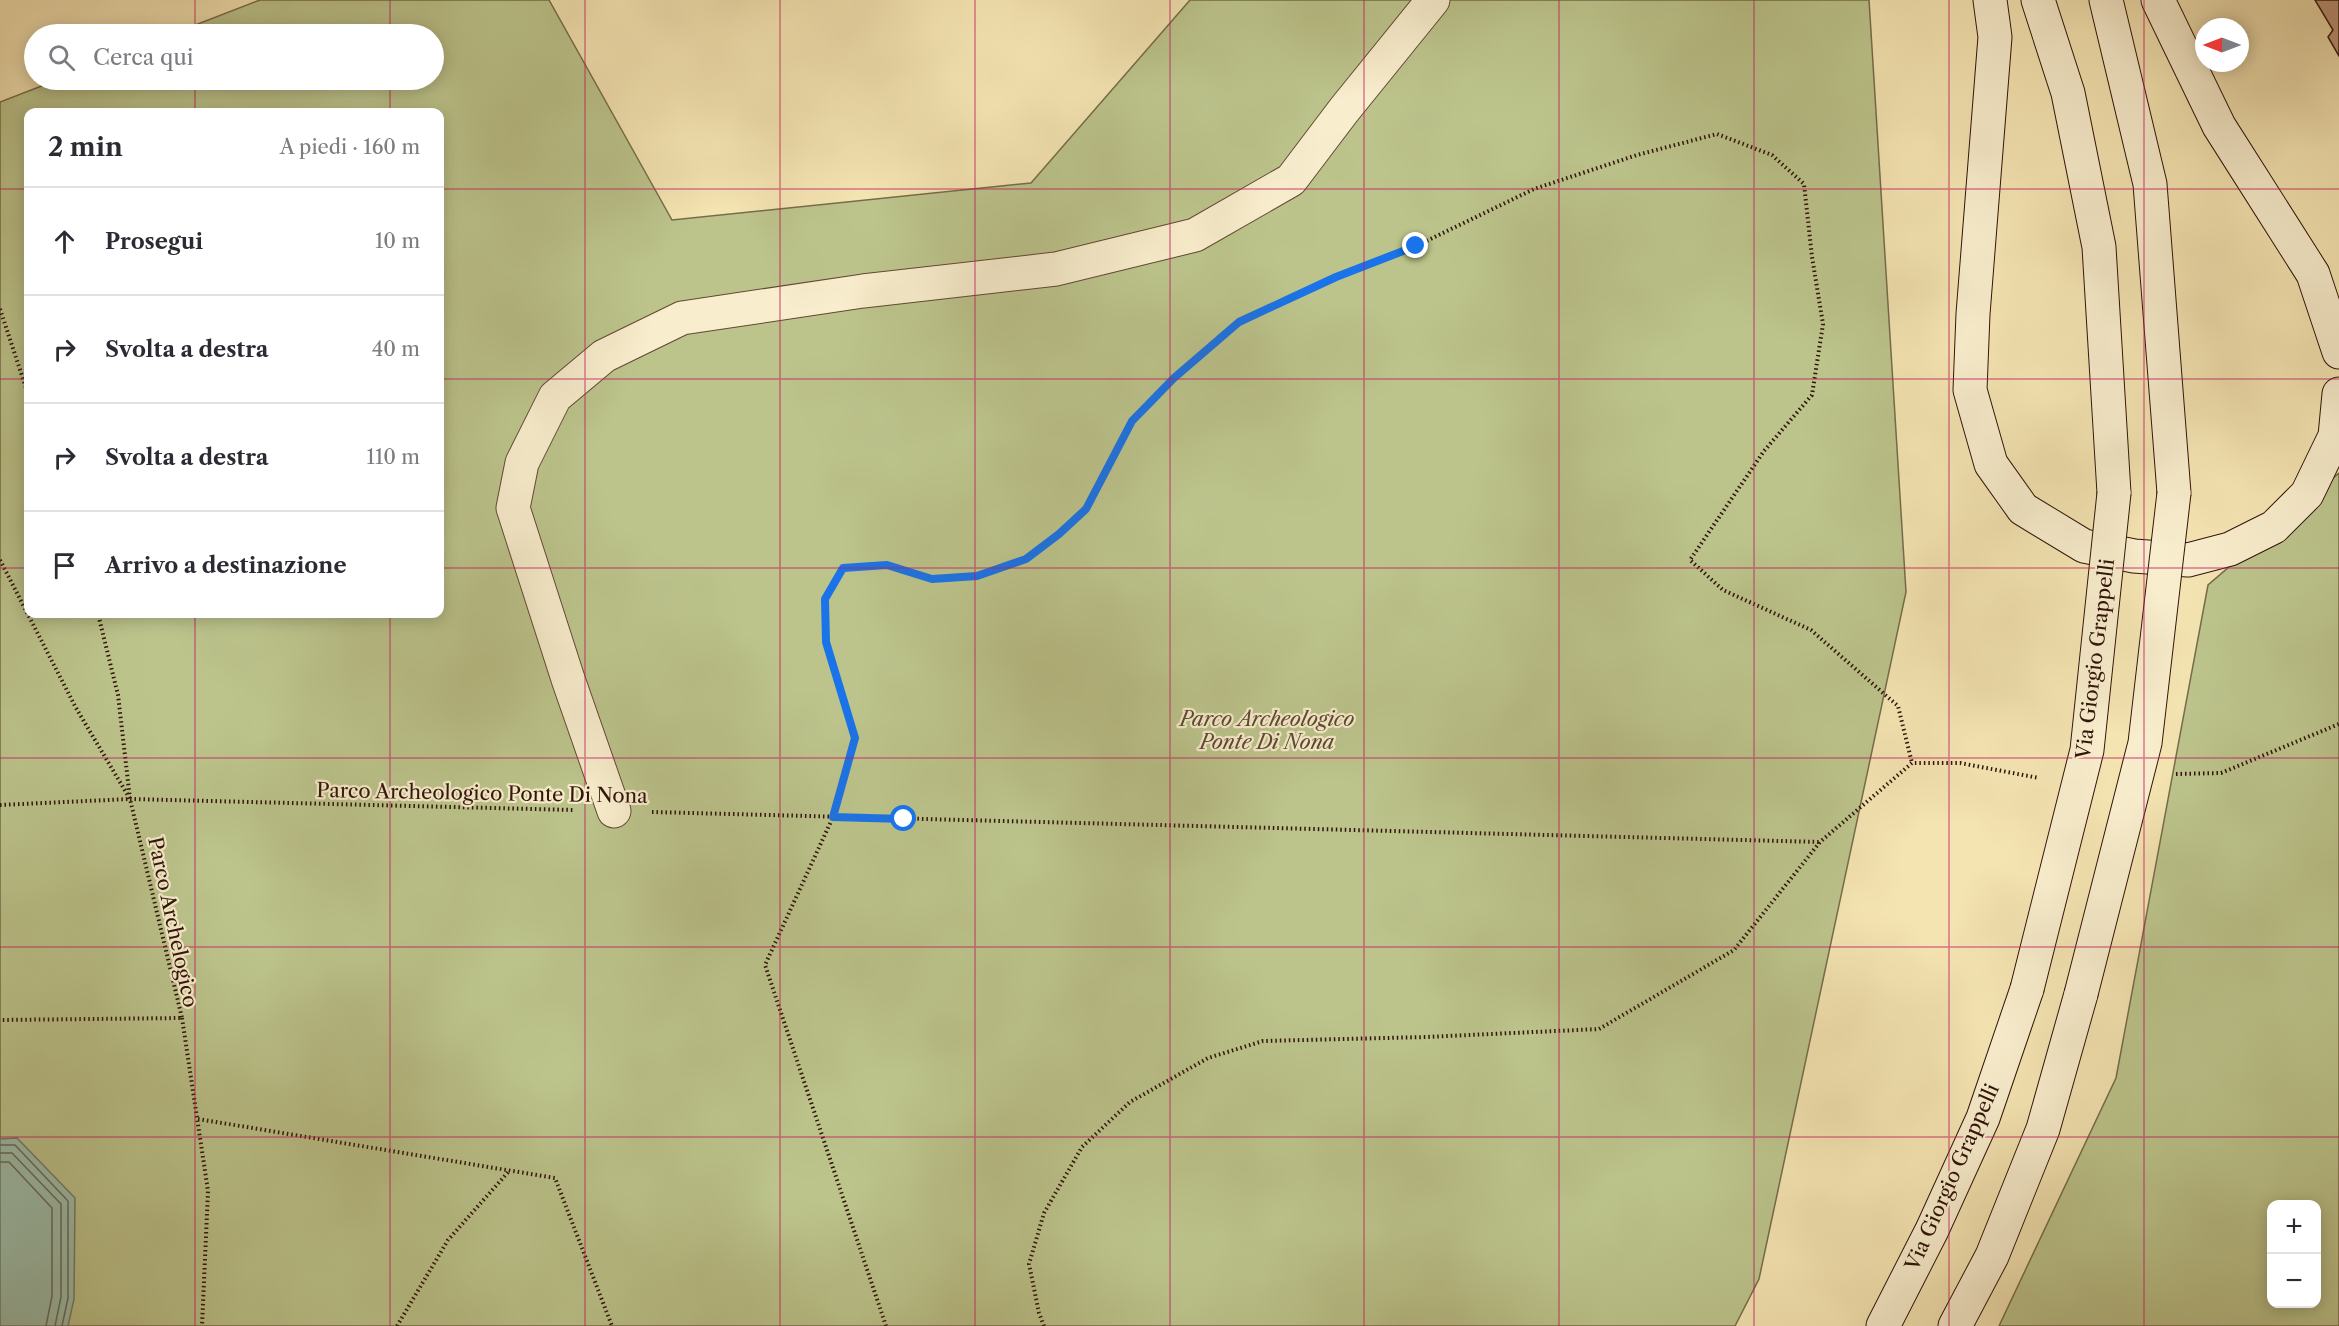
<!DOCTYPE html>
<html lang="it">
<head>
<meta charset="utf-8">
<style>
  :root { --surface:#fff; --page:#f7f7f7; --text:#2b2b33; --muted:#7c7c81; --line:#e1e1e2 }
  body { margin:0; font-family:"Libre Caslon Text",serif; background:var(--page); color:var(--text) }
  .controls { position:absolute; right:18px; bottom:18px; display:grid; overflow:hidden; border-radius:12px; box-shadow:0 3px 15px #0003 }
  .controls button { width:54px; height:54px; display:grid; place-items:center; padding:0; border:0; border-bottom:2px solid var(--line); background:var(--surface); color:var(--text); font:30px sans-serif }
  .compass { position:absolute; left:2195px; top:18px; width:54px; height:54px; border-radius:50%; background:var(--surface); box-shadow:0 3px 15px #0003; rotate:270deg }
  .stop { position:absolute; width:18px; height:18px; margin:-14px; border:4px solid #1a73e8; border-radius:50%; background:#fff }
  .stop.end { background:#1a73e8; border-color:#fff; box-shadow:0 2px 6px #0008 }
  .list { margin:0; padding:0; list-style:none }
  h2 { display:flex; justify-content:space-between; align-items:center; height:78px; margin:0; padding:0 24px; font-size:26px }
  h2 small { font-size:20px; font-weight:400; color:var(--muted) }
  .list li { display:grid; grid-template-columns:39px 1fr auto; gap:18px; align-items:center; box-sizing:border-box; height:108px; padding:0 24px; border-top:2px solid var(--line) }
  .list b { display:block; font-size:22px; white-space:nowrap }
  .list em { font-size:20px; font-style:normal; color:var(--muted) }
  .icon { flex:none; width:33px; height:33px; fill:none; stroke:currentColor; stroke-width:2; stroke-linecap:round; stroke-linejoin:round }
  .map { position:relative; flex:none; width:2339px; height:1326px; overflow:hidden }
  .search { position:absolute; background:var(--surface); box-shadow:0 3px 15px #0003; left:24px; top:24px; width:420px; height:66px; display:flex; align-items:center; gap:15px; box-sizing:border-box; padding:0 21px; border-radius:33px; color:var(--muted); font-size:22px }
  .panel { position:absolute; background:var(--surface); box-shadow:0 3px 15px #0003; left:24px; top:108px; width:420px; height:510px; border-radius:12px }
  .map>svg:first-child { display:block }
</style>
</head>
<body>
<div class="map">
<svg width="2339" height="1326" viewBox="0 0 2339 1326">
  <rect width="100%" height="100%" fill="#f4e4b2"/>
  <filter id="stains"><feTurbulence type="fractalNoise" baseFrequency=".00333" numOctaves="4"/><feColorMatrix values="0 0 0 0 .2 0 0 0 0 .09 0 0 0 0 .02 0 0 0 .5 -.17"/></filter>
  <radialGradient id="worn" r=".72"><stop offset=".6" stop-color="#630" stop-opacity="0"/><stop offset="1" stop-color="#630" stop-opacity=".3"/></radialGradient>
  <path fill="#bcc48c" stroke="#766c4a" stroke-width="1.5" fill-rule="evenodd" d="M260 0H549L672 220 1031 183 1190 0H1869L1906 592 1759 1279 1735 1326H0V102L57 80H434V34H172ZM28 112H440V614H28Z
    M2339 473V1326H1999L2116 1078 2208 585ZM2272 1204H2316V1304H2272Z"/>
  <path fill="#9cbfad" stroke="#717b6b" stroke-width="1.5" d="M17 1138 75 1198 74 1299 68 1326H0V1139Z"/>
  <g fill="none" stroke-linecap="round" stroke-linejoin="round">
    <path stroke="#666a5b" stroke-width="1.5" d="M0 1145H15L68 1201V1298L62 1326
      M0 1153H12L61 1204V1297L55 1326
      M0 1162H9L52 1208V1296L46 1326"/>
    <g stroke="#614833" stroke-width="35">
      <path id="street" d="M614 811 568 679 513 508 522 463 555 397 604 356 682 318 863 291 1056 269 1195 235 1291 180 1344 110 1433 0"/>
    </g>
    <g stroke="#301409" stroke-width="35">
      <path id="secondary" d="M1990 0 1995 37 1973 314 1970 390 1991 464 2023 509 2084 546 2134 556 2188 560 2230 549 2274 527 2307 494 2335 436 2339 394
        M2038 0 2068 93 2099 247 2114 493
        M2106 0 2150 184 2174 493
        M2158 0 2219 126 2313 274 2339 352
        M1883 1326 1932 1230 1983 1118 2027 989
        M1955 1326 1992 1256 2043 1129 2081 994"/>
    </g>
    <path stroke="#301409" stroke-width="4" stroke-dasharray="1.5 3" stroke-linecap="butt" d="M0 309 28 394
      M0 560 76 708 130 799 182 1018 0 1020
      M2176 774 2221 773 2339 724
      M130 799 573 810
      M0 805 130 799 118 695 98 614
      M652 812 1820 842
      M182 1018 208 1191 202 1326
      M198 1119 555 1178 612 1326
      M397 1326 448 1240 510 1170
      M886 1326 765 965 833 817 855 738 826 642 825 599 843 568 887 565 932 579 977 576 1026 559 1059 534 1086 509 1132 421 1174 378 1239 322 1336 277 1416 246 1534 189 1637 155 1717 134 1772 155 1804 184 1812 257 1823 324 1812 395 1764 451 1690 560 1723 590 1811 630 1898 706 1912 763
      M1044 1326 1039 1313 1029 1264 1044 1213 1082 1147 1130 1102 1208 1058 1263 1041 1426 1037 1599 1029 1734 950 1820 842 1912 763H1960L2039 778"/>
    <use href="#street" stroke="#f8edcd" stroke-width="33"/>
    <use href="#secondary" stroke="#f8edcd" stroke-width="33"/>
    <g stroke="#301409" stroke-width="35" stroke-linecap="butt">
      <path id="secondary-bridge" d="M2027 989 2087 750 2114 493
        M2081 994 2145 743 2174 493"/>
    </g>
    <use href="#secondary-bridge" stroke="#f8edcd" stroke-width="33"/>
  </g>
  <path fill="#c2967e" stroke="#301409" stroke-width="1.5" d="M2315 0H2339V56L2328 37 2333 30Z"/>
  <g fill="none" stroke-linecap="round" stroke-linejoin="round">
    <path stroke="#1a73e8" stroke-width="8" d="M904 819 833 817 855 738 826 642 825 599 843 568 887 565 932 579 977 576 1026 559 1059 534 1086 509 1132 421 1174 378 1239 322 1336 277 1416 246"/>
  </g>
  <path fill="none" stroke="#c2185b" stroke-width="1.5" stroke-opacity="0.55" d="M195 0V34M390 0V34M585 0V1326M780 0V1326M975 0V1326M1170 0V1326M1364 0V1326M1559 0V1326M1754 0V1326M1949 0V1326M2144 0V1326M195 80V112M390 80V112M0 189H28M440 189H2339M0 379H28M440 379H2339M0 568H28M440 568H2339M195 614V1326M390 614V1326M0 758H2339M0 947H2339M0 1137H2339"/>
  <g text-anchor="middle" stroke-width="4.5" stroke-linejoin="round" paint-order="stroke">
    <g font-size="20" fill="#301409" stroke="#f8edcd">
      <text transform="translate(2095 659) rotate(-83)" y="7">Via Giorgio Grappelli</text>
      <text transform="translate(482 793) rotate(1)" y="7">Parco Archeologico Ponte Di Nona</text>
      <text transform="translate(173 922) rotate(78)" y="7">Parco Archelogico</text>
      <text transform="translate(1952 1177) rotate(-66)" y="7">Via Giorgio Grappelli</text>
    </g>
    <g font-size="20" font-style="italic" fill="#5a4930" stroke="#f8edcd">
      <text x="1267" y="726">Parco Archeologico<tspan x="1267" dy="23">Ponte Di Nona</tspan></text>
    </g>
  </g>
  <rect width="100%" height="100%" filter="url(#stains)"/>
  <rect width="100%" height="100%" fill="url(#worn)"/>
</svg>
<div class="controls">
<button>+</button>
<button>−</button>
</div>
<svg class="compass" viewBox="-18 -18 36 36"><path d="M0-13l5 13h-10z" fill="#e53935"/><path d="M0 13l5-13h-10z" fill="#7c7c81"/></svg>
<div class="stop" style="left:904px;top:819px"></div>
<div class="stop end" style="left:1416px;top:246px"></div>
<div class="search"><svg class="icon" aria-label="search" viewBox="0 0 24 24"><circle cx="10" cy="10" r="6"/><path d="M15 15l6 6"/></svg>Cerca qui</div>
<section class="panel">
<h2>2 min<small>A piedi · 160 m</small></h2>
<ul class="list">
<li><svg class="icon" aria-label="ahead" viewBox="0 0 24 24"><path d="M12 20V5M6 11l6-6 6 6"/></svg><div><b>Prosegui</b></div><em>10 m</em></li>
<li><svg class="icon" aria-label="right" viewBox="0 0 24 24"><path d="M7 20v-9h11M14 6l5 5-5 5"/></svg><div><b>Svolta a destra</b></div><em>40 m</em></li>
<li><svg class="icon" aria-label="right" viewBox="0 0 24 24"><path d="M7 20v-9h11M14 6l5 5-5 5"/></svg><div><b>Svolta a destra</b></div><em>110 m</em></li>
<li><svg class="icon" aria-label="arrive" viewBox="0 0 24 24"><path d="M6 21V4h12l-3 4 3 4H6"/></svg><div><b>Arrivo a destinazione</b></div></li>
</ul>
</section>
</div>
</body>
</html>
